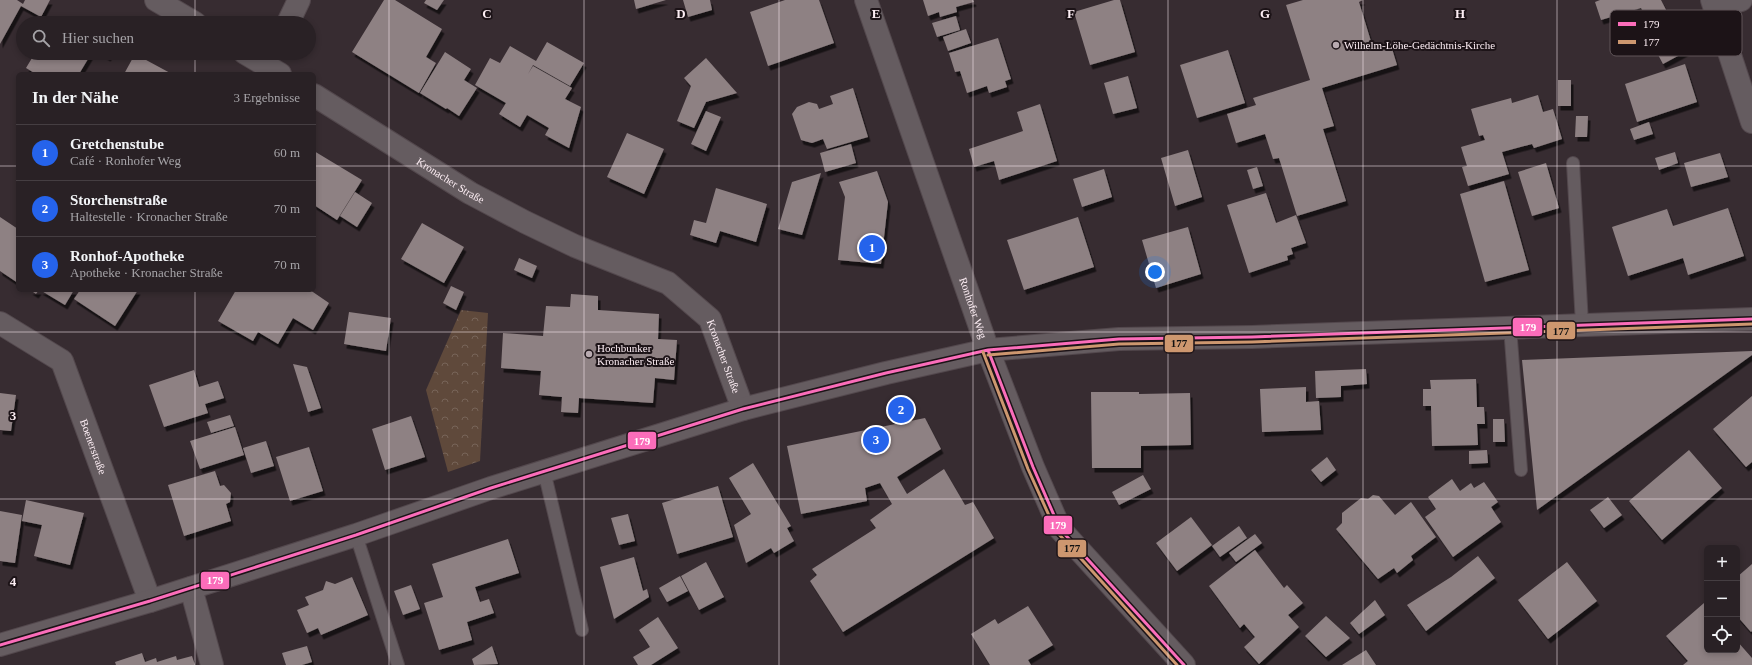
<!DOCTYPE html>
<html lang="de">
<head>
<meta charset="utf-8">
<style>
  :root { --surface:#292125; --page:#352e32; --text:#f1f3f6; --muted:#a5a3a7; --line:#453e42; --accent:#2563eb }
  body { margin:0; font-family:Georgia,serif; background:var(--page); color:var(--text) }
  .controls { position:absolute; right:12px; bottom:12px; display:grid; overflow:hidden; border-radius:6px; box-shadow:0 2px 6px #0003 }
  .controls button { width:36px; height:36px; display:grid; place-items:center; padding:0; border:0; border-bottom:1px solid var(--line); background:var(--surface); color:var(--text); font:20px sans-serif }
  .you { position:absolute; left:1155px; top:272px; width:14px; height:14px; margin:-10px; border:3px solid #fff; border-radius:50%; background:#1a73e8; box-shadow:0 0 0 6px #1a73e833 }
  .badge { display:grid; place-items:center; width:26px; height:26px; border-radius:50%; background:var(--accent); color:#fff; font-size:13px; font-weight:700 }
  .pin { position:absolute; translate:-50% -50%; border:2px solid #fff; box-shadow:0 1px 4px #0006 }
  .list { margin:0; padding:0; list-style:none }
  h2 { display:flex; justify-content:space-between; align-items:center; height:52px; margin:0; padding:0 16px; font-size:17px }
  h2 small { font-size:13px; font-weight:400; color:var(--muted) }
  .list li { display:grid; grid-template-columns:26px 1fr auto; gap:12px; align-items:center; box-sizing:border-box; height:56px; padding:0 16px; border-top:1px solid var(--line) }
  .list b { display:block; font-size:15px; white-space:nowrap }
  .list p { margin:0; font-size:13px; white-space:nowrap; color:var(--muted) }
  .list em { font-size:13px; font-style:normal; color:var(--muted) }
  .icon { flex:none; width:22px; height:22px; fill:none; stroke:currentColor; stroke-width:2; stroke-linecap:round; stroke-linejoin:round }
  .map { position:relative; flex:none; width:1752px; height:665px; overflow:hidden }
  .search { position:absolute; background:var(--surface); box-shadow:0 2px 6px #0003; left:16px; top:16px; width:300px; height:44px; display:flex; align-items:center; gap:10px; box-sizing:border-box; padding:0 14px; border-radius:22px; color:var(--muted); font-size:15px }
  .panel { position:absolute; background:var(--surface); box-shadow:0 2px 6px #0003; left:16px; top:72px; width:300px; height:220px; border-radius:6px }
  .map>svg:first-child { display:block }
</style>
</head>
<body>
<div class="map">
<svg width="1752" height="665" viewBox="0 0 1752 665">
  <defs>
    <pattern id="park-crowns" width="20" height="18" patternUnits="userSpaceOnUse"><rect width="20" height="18" fill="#5f493b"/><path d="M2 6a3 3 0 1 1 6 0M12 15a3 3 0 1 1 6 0" fill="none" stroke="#776458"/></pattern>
    <filter id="shadow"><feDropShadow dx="2.5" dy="4.5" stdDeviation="0" flood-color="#0009"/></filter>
  </defs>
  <rect width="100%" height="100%" fill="#372c31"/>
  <path fill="url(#park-crowns)" d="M461 310 488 313 480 461 448 472 426 390Z"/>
  <path fill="#8e8183" filter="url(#shadow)" d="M0 0H17L23 4 25 0H50L41 17 21 6 0 44Z
    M384 0H395L442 29 426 57 436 63 419 93 352 52Z
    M426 0H444L437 10 424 3Z
    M634 0H666L636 9Z
    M683 0H710L712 10 688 17Z
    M785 0H819L834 43 768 66 750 12Z
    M923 0H973L974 2 956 7 957 12 940 17 939 12 928 16Z
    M1114 0H1120L1135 52 1090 65 1074 12Z
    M1303 0H1363L1359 2 1373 48 1390 42 1397 65 1322 88 1334 126 1323 129 1346 201 1297 216 1279 158 1273 159 1265 134 1236 143 1227 114 1256 105 1253 98 1310 80 1286 5Z
    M1600 0H1661L1687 51 1663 64 1639 19 1645 15 1641 8 1601 20 1595 2Z
    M956 16 960 30 937 37 932 23Z
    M966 29 971 43 948 51 943 37Z
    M998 38 1011 79 1005 81 1007 87 989 93 987 86 967 93 960 71 955 72 949 53Z
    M547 42 584 63 570 86 533 65 528 74 533 66 572 88 565 99 581 107 569 148 545 135 549 128 527 115 520 127 499 114 506 103 475 85 490 58 500 63 510 46 536 61Z
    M1228 50 1245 103 1197 118 1180 65Z
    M445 52 471 69 464 80 477 88 459 116 447 108 446 109 420 93Z
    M35 53H90L91 54 79 74H36L26 68Z
    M101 53H111L108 57Z
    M135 54 172 74H124Z
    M706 58 737 93 706 102 694 128 677 121 691 86 684 78Z
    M1685 64 1697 102 1637 122 1625 84Z
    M1128 76 1137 108 1113 114 1104 83Z
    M1558 80H1571V106H1558Z
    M853 88 868 137 827 149 823 139 812 143 801 140 792 114 797 107 809 102 817 104 819 109 833 104 830 96Z
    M1538 95 1543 112 1553 109 1562 139 1534 148 1532 144 1502 152 1509 174 1468 186 1462 167 1467 166 1461 147 1485 140 1483 135 1479 136 1471 109 1511 98 1512 103Z
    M1040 104 1057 161 999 180 994 161 974 167 969 149 1023 131 1017 112Z
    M706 111 721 117 706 151 691 144Z
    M1576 116H1588L1587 137H1575Z
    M1649 122 1653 134 1634 140 1630 129Z
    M627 133 664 149 644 194 607 177Z
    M851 144 856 163 825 172 820 153Z
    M1188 150 1202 197 1175 206 1161 158Z
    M314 151 362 180 337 220 314 205Z
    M1675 152 1678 163 1659 170 1655 158Z
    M1720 153 1728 177 1691 187 1684 163Z
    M1546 163 1559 208 1532 216 1518 172Z
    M1257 167 1263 186 1253 189 1247 170Z
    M1104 169 1112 197 1082 207 1073 179Z
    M877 171 888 202 881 264 838 260 845 197 839 182Z
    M821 173 802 235 778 229 792 182Z
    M1504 181 1529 270 1485 282 1460 194Z
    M716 188 767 204 756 242 720 231 716 243 690 235 694 220 706 223Z
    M355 192 372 203 357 227 340 216Z
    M1266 193 1276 223 1296 215 1306 243 1291 248 1293 254 1287 256 1288 260 1249 273 1227 205Z
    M1728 208 1744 256 1688 275 1683 258 1628 276 1612 227 1667 209 1673 226Z
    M0 217 18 229V283L0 271Z
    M1078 217 1094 267 1024 290 1007 240Z
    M422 223 464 247 444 283 401 259Z
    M1188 227 1201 274 1156 288 1142 240Z
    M519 258 537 266 532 278 514 270Z
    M451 286 464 292 456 310 443 303Z
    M30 290H39L36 294Z
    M40 290H74L65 305Z
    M80 290H138L115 326 74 299Z
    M236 290H310L329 303 313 330 293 318 278 344 258 332 253 341 218 321Z
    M571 294 598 296V310L659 314 658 339 677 340 674 380 655 378 653 403 579 398 578 413 561 412 562 397 539 395 541 371 501 368 503 333 543 336 546 306 570 307Z
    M349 312 391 318 386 351 344 344Z
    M1752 351V355L1537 510 1522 360Z
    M293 364 307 367 321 408 308 412Z
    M1366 369 1367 384 1341 386V380V397L1316 398 1315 371Z
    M194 370 199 387 218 381 224 398 205 404 208 413 164 427 149 385Z
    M1476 379 1477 407H1484L1485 424H1477L1478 445 1432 446 1431 406H1423V389H1431L1430 380Z
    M1306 387V402L1319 401 1321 430 1262 432 1260 389Z
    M1091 392H1139V394L1190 393 1191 445 1141 446V468H1092Z
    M0 393 16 395 11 431 0 430Z
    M1752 396V462L1746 467 1713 429Z
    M230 415 234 426 211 433 207 422Z
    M411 416 425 457 385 470 372 429Z
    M925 418 941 449 897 477 907 494 944 469 965 505 973 502 994 538 843 632 810 581 817 575 812 569 876 528 870 520 892 504 880 483 865 488 867 501 801 514 787 446Z
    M1493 419H1504L1505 442H1493Z
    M235 427 244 455 200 469 190 441Z
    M266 441 274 466 251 473 243 448Z
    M309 447 323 491 290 501 276 457Z
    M1487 450 1488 463 1469 464V451Z
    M1689 450 1722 488 1662 540 1629 501Z
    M1327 457 1336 470 1321 482 1311 470Z
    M753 463 791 526 787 528 794 541 774 553 771 548 746 563 734 525 751 514 729 478Z
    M215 471 220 486 224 485 231 493 230 502 226 504 231 521 184 536 168 485Z
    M1143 475 1151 489 1119 505 1112 492Z
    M1452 479 1460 491 1471 483 1474 488 1484 482 1498 502 1491 507 1501 522 1453 557 1425 517 1436 509 1428 497Z
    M718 486 733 537 677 554 662 503Z
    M1373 495 1379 496 1395 515 1411 502 1436 537 1411 556 1413 560 1397 573 1394 568 1378 579 1336 529 1342 523V513L1361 498 1368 499Z
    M1608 497 1622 515 1604 528 1590 510Z
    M26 500 84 513 70 565 34 556 42 525 22 521Z
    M0 511 22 515 15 563 0 561Z
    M628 514 635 541 619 545 611 518Z
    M1191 517 1212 545 1177 571 1156 543Z
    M1239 526 1247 538 1220 557 1212 546Z
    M1255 534 1262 543 1236 562 1229 553Z
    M508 539 519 573 475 587 480 602 489 599 494 613 467 622 472 640 439 650 424 603 443 597 432 564Z
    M1255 550 1284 588 1287 585 1303 603 1288 615 1299 627 1259 664 1244 647 1255 637 1244 624 1240 628 1209 586Z
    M1478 556 1495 578 1426 631 1407 605 1451 577Z
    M634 557 643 591 647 589 649 597 614 619 600 567Z
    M706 562 724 597 699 610 681 576Z
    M1567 562 1597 601 1548 639 1518 600Z
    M1752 564V631L1751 632 1737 616V577Z
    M680 576 688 591 667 602 659 588Z
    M352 577 368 615 321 635 318 628 307 633 297 610 309 605 305 597 323 590 326 581 335 584Z
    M411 585 420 609 403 615 394 591Z
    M1375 600 1385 615 1359 634 1350 623Z
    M1704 603 1707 606V650H1737V641L1752 658V665H1683L1688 661 1666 636Z
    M1028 606 1053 645 1028 660 1031 665H990L971 634 995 619 998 624Z
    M1326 616 1350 638 1326 657 1305 636Z
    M658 617 678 648 651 665H638L633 657 650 647 639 630Z
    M307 646 312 662 302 665H286L282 653Z
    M492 646 498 664 474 665 472 659Z
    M1366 650 1376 665H1342Z
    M142 653 145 662 156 658 157 662 176 656 177 660 192 656 195 665H116L115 662Z"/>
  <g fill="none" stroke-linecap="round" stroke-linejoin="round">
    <g stroke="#53484d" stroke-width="14">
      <path id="service" d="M1573 163 1582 324
        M1510 327 1521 470
        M544 471 582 630
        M356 535 398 665"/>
    </g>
    <g stroke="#53484d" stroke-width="24">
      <g id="minor">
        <path d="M156 0 195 23"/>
        <path id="s1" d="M866 0 988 350 1033 467 1060 529 1184 665"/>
        <path d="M1712 0 1752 122"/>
        <path d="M1715 8 1741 0"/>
        <path d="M288 23 299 0"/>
        <path d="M245 53 280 74"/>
        <path id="s2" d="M314 95 470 193 525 222 575 246 668 283 710 319 743 409"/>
        <path id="s3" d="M0 323 62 361 150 601"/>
        <path d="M191 588 212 665"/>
        <path d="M0 645 150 601 356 535 491 488 743 409 886 373 988 350 1119 339 1252 337 1752 319"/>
      </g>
    </g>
    <use href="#service" stroke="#655c60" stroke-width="12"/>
    <use href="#minor" stroke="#655c60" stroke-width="22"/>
    <g stroke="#1c1317" stroke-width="6">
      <path id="bus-1" d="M988 350 1033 467 1060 529 1184 665
        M0 645 150 601 356 535 491 488 743 409 886 373 988 350 1119 339 1252 337 1752 319"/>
    </g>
    <g stroke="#1c1317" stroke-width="6">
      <path id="bus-2" d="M983 352 1028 469 1056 531 1177 665
        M988 355 1119 344 1252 342 1752 324"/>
    </g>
    <use href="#bus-1" stroke="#fb6dba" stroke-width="3"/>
    <use href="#bus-2" stroke="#cd976f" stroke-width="3"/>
  </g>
  <path fill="none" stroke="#fdeef4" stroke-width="1" stroke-opacity="0.55" d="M195 0V23M389 0V665M584 0V665M779 0V665M973 0V665M1168 0V665M1363 0V665M1557 0V665M195 53V74M0 166H18M314 166H1752M195 290V665M0 332H1752M0 499H1752"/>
  <g fill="#b8aab0" stroke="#1c1317" stroke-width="1.5">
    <circle cx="1336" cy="45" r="4"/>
    <circle cx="589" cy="354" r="4"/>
  </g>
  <g text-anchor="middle" stroke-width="4" stroke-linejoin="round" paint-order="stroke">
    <g font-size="11" fill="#fdeef4" stroke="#1c1317" text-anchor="start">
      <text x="1344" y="49">Wilhelm-Löhe-Gedächtnis-Kirche</text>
      <text x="597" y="352">Hochbunker<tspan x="597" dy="13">Kronacher Straße</tspan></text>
    </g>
    <g font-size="11" fill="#fdeef4" stroke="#1c1317">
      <text dy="4" stroke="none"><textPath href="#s2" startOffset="161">Kronacher Straße</textPath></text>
      <text dy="4" stroke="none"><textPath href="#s1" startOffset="326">Ronhofer Weg</textPath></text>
      <text dy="4" stroke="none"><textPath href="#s2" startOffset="497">Kronacher Straße</textPath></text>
      <text dy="4" stroke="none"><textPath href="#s3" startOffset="164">Boenerstraße</textPath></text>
    </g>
  </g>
  <rect x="1610" y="10" width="132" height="46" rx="6" fill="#1c1317" stroke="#605559" stroke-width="1"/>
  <rect x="1618" y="22" width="18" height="4" fill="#fb6dba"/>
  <rect x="1618" y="40" width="18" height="4" fill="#cd976f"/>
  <g font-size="11" fill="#fdeef4">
    <text x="1643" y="28">179</text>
    <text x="1643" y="46">177</text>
  </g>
  <g font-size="13" text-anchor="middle" font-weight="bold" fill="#fdeef4" stroke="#1c1317" stroke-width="4" stroke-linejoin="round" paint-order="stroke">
    <text x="487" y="18">C</text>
    <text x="681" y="18">D</text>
    <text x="876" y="18">E</text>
    <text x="1071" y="18">F</text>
    <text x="1265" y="18">G</text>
    <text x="1460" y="18">H</text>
    <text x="13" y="420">3</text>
    <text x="13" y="586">4</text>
  </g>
  <g stroke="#1c1317" stroke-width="1.5">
    <rect x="1512" y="317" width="31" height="20" rx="4" fill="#fb6dba"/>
    <rect x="1546" y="321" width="30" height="19" rx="4" fill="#cd976f"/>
    <rect x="1164" y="334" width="30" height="19" rx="4" fill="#cd976f"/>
    <rect x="627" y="431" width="30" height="19" rx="4" fill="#fb6dba"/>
    <rect x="1043" y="515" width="30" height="20" rx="4" fill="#fb6dba"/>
    <rect x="1057" y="539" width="30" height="19" rx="4" fill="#cd976f"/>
    <rect x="200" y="571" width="30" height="19" rx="4" fill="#fb6dba"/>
  </g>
  <g font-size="11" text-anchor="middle" font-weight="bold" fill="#fff">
    <text x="1528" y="331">179</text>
    <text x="642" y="445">179</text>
    <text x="1058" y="529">179</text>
    <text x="215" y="584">179</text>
  </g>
  <g font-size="11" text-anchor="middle" font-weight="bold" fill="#111">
    <text x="1561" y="335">177</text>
    <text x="1179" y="347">177</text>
    <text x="1072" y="552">177</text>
  </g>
</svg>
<div class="controls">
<button>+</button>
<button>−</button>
<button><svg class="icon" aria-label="locate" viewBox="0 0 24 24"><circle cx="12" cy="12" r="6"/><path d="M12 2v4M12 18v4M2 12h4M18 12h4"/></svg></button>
</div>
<div class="you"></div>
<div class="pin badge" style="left:872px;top:248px">1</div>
<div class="pin badge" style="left:901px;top:410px">2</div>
<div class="pin badge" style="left:876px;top:440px">3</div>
<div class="search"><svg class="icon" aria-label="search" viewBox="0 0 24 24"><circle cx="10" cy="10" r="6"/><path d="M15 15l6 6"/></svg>Hier suchen</div>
<section class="panel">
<h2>In der Nähe<small>3 Ergebnisse</small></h2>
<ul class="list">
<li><span class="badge">1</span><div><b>Gretchenstube</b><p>Café · Ronhofer Weg</p></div><em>60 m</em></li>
<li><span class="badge">2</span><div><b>Storchenstraße</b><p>Haltestelle · Kronacher Straße</p></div><em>70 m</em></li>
<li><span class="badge">3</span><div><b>Ronhof-Apotheke</b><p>Apotheke · Kronacher Straße</p></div><em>70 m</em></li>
</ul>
</section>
</div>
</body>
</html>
